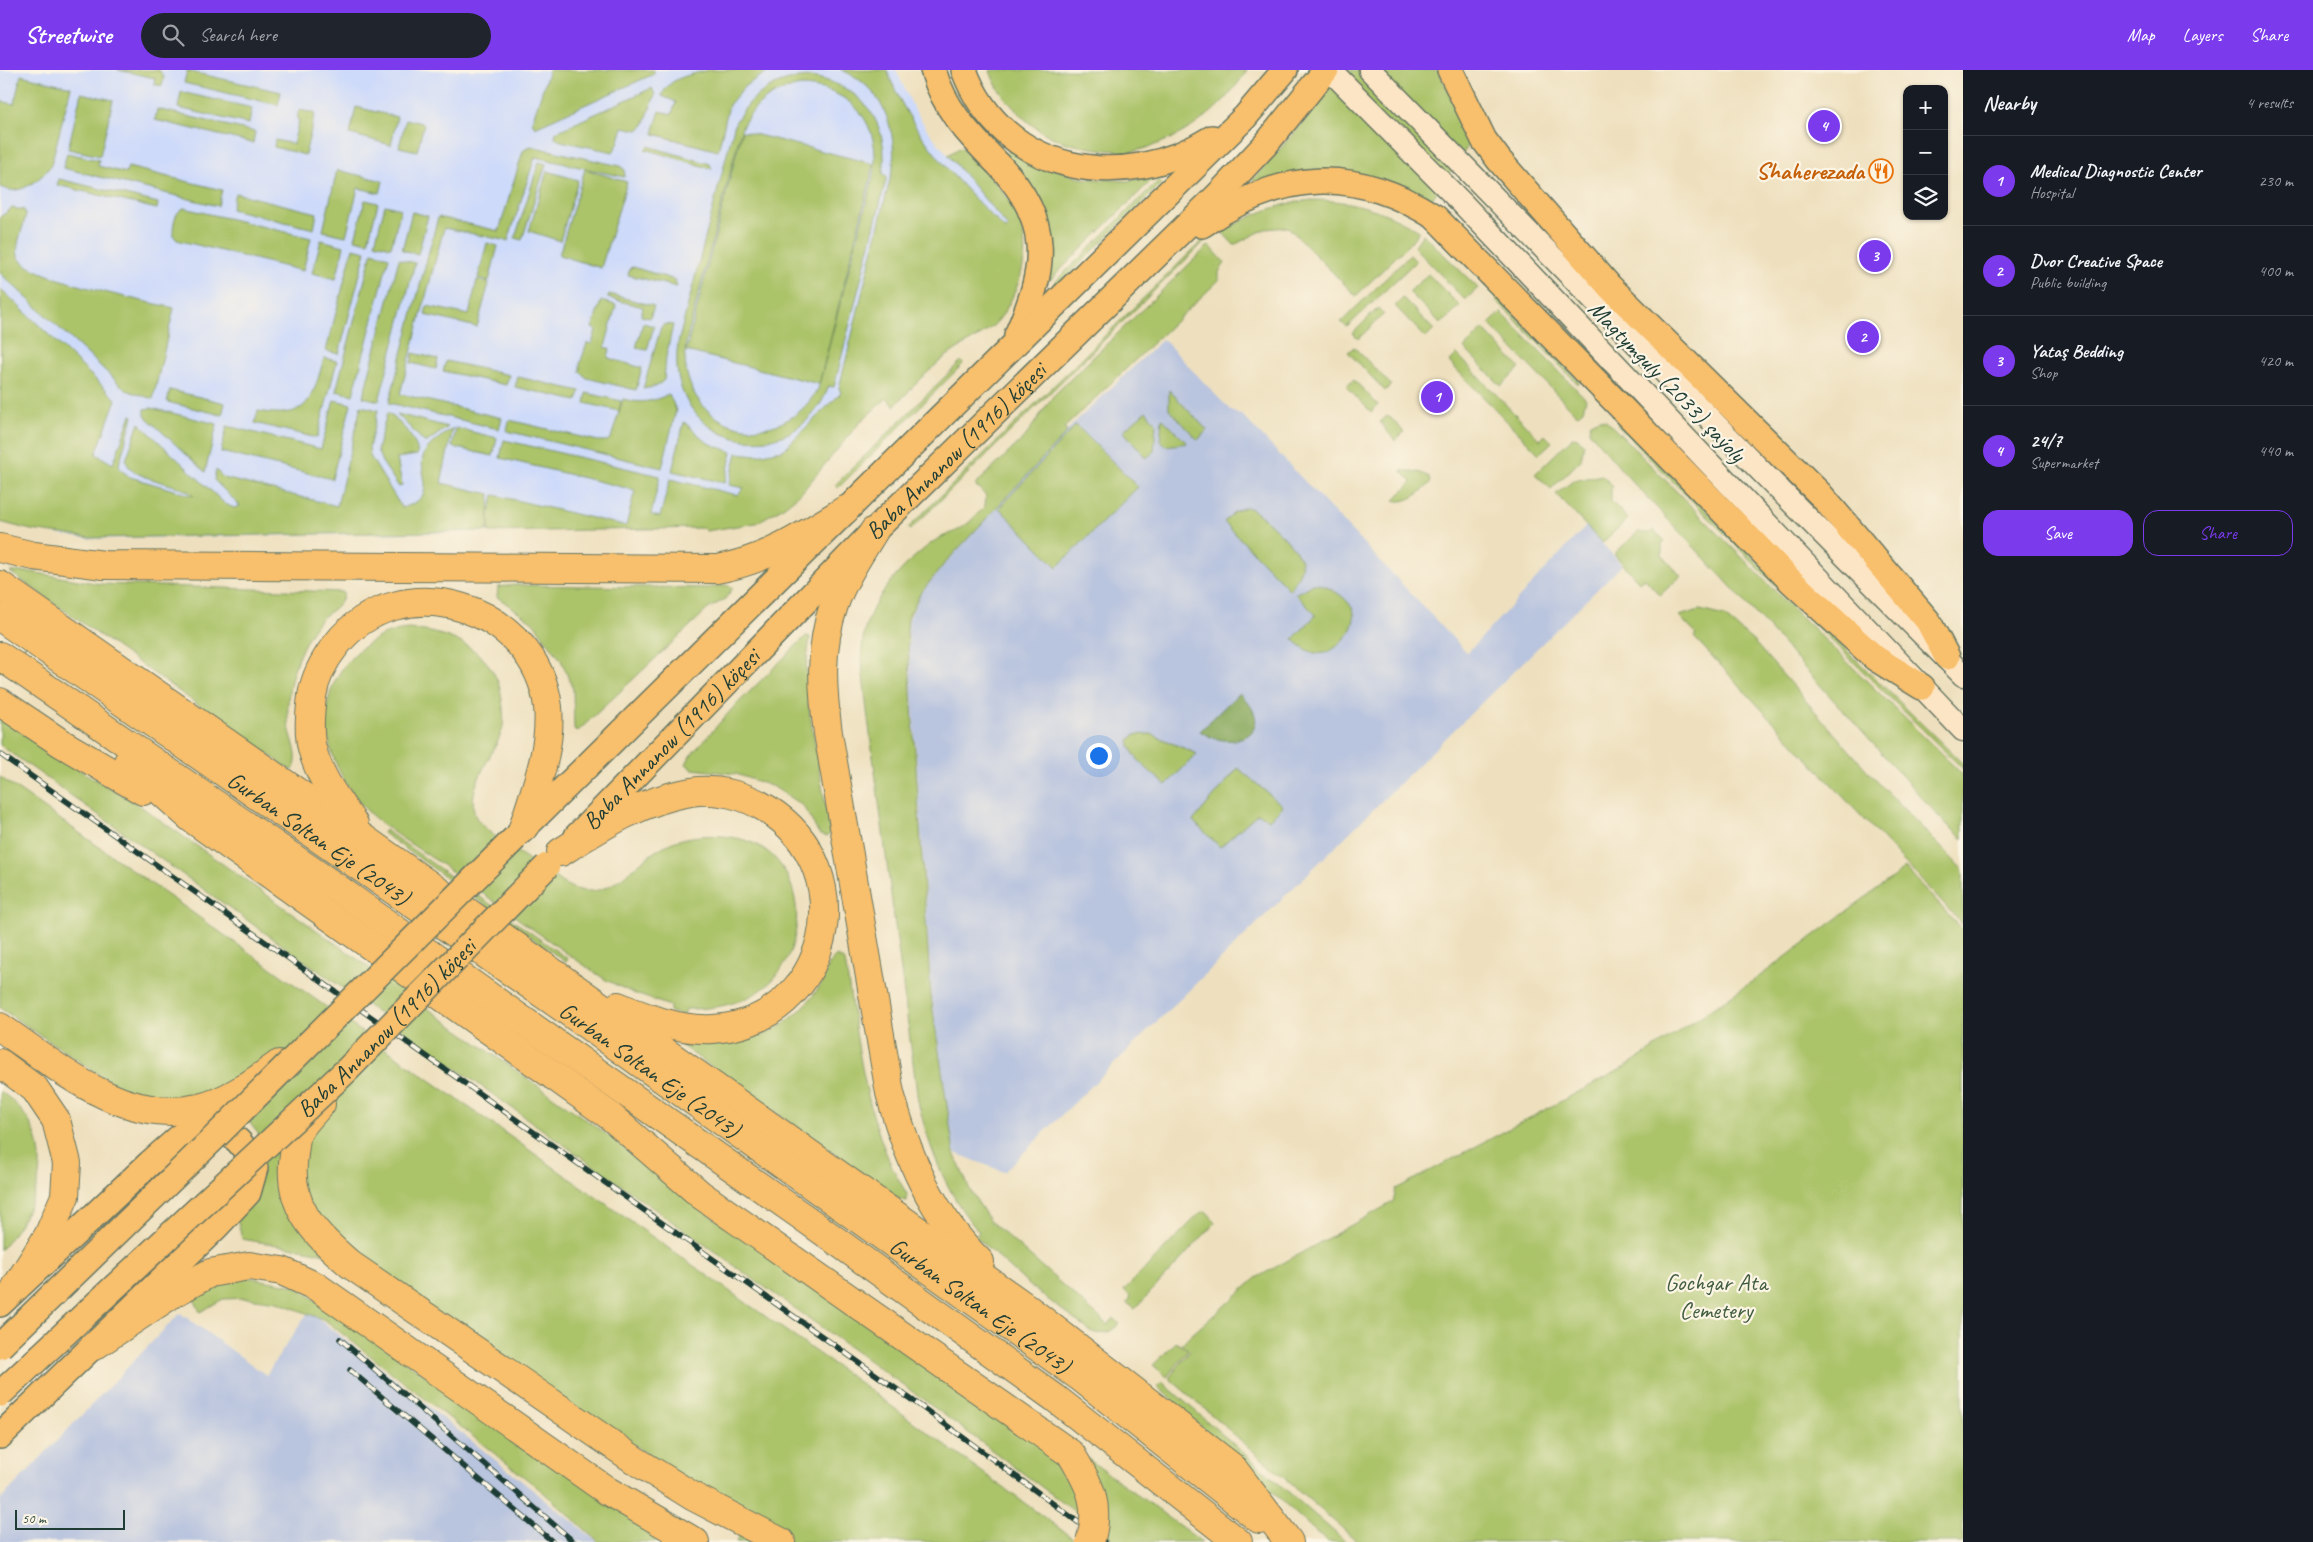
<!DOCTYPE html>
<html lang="en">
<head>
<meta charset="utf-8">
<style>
  :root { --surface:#171b24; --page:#20242c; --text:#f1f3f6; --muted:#9ea1a6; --line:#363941; --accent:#7c3aed }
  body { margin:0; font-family:Caveat,sans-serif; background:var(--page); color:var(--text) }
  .controls { position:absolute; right:15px; top:15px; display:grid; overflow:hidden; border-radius:10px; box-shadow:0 1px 4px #0004 }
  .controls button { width:45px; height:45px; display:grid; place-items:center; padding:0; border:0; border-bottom:1px solid var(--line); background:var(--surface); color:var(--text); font:25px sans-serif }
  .scale { position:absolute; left:15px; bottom:12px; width:110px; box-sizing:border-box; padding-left:5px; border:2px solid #1f3d34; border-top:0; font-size:14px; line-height:18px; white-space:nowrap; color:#1f3d34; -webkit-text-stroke:4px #fcf5e5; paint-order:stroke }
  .you { position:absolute; left:1098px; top:685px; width:18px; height:18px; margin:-12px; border:4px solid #fff; border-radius:50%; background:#1a73e8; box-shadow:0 0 0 8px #1a73e833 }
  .badge { display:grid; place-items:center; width:32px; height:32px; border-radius:50%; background:var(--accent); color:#fff; font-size:16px; font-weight:700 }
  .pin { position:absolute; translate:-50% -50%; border:2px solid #fff; box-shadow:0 1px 5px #0006 }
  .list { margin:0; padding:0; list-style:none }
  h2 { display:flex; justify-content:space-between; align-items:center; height:65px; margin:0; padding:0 20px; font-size:21px }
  h2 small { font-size:16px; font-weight:400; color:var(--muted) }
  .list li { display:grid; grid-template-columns:32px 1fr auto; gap:15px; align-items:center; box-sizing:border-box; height:90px; padding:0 20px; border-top:1px solid var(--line) }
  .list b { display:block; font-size:19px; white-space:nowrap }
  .list p { margin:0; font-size:16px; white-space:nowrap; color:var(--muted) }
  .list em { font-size:16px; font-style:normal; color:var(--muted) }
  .actions { display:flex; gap:10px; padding:15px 20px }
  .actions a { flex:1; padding:11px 0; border:1px solid var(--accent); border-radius:15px; text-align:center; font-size:18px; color:var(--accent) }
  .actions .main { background:var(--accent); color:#fff }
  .icon { flex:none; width:28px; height:28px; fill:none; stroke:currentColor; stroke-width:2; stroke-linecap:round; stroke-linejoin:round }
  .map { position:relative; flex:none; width:1963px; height:1472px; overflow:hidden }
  header { display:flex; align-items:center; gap:30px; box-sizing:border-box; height:70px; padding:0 25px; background:var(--accent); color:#fff }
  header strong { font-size:24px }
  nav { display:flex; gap:28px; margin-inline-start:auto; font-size:18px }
  .search { width:350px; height:45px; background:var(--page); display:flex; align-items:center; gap:12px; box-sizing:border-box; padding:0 18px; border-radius:28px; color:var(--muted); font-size:19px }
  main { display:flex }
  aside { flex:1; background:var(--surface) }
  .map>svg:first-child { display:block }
</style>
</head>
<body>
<header>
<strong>Streetwise</strong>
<div class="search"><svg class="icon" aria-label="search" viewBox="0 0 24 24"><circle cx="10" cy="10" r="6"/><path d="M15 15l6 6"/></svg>Search here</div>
<nav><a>Map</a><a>Layers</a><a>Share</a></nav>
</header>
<main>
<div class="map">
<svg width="1963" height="1472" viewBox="0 0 1963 1472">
  <rect width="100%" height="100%" fill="#fcf5e5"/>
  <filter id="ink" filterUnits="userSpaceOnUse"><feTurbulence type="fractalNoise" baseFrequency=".02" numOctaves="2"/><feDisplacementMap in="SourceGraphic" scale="10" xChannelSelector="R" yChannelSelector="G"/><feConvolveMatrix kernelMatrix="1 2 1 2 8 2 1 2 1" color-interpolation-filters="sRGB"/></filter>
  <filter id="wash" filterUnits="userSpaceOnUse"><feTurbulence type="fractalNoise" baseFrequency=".0096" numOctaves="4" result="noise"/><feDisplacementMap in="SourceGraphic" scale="20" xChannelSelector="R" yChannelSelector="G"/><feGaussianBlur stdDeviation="1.12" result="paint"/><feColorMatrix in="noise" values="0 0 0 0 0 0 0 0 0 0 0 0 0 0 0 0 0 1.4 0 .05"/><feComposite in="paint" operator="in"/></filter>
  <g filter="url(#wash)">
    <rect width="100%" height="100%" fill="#eee0be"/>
    <path fill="#cedafa" d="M0 0H896L913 37 928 61 1008 157 704 458 90 469 60 465 0 452Z"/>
    <path fill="#b9c4de" d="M1163 269 1230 340 1242 345 1467 583 1586 456 1622 495 1004 1102 955 1083 953 1075 932 927 908 561 909 549 920 525 945 494 1075 352Z
      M309 1241 598 1472H0V1430L180 1243 266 1305Z"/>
    <path fill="#abc369" stroke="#65804e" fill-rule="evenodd" d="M118 0H159L164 7 162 16 154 14 155 8Z
      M549 0H654V4L535 57 532 52Z
      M708 0H770L745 16 729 35 718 81 654 64V59L660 41 672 44 676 32 662 26C668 7 691 5 708 0Z
      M841 0H887C909 62 960 115 1006 160L1008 157 948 85 961 77C999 117 1040 149 1019 211 1013 227 1005 245 992 257 978 269 959 276 944 288 926 302 911 320 894 336L887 328 861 351 802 422 782 438 756 453 706 461 703 458 489 462V444L494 425 626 456 635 420 500 388 504 370 660 406 651 445 660 447 670 409 737 425 744 418 729 415 737 383 757 385 783 380 841 323 839 318 893 97C897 57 881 15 841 0Z
      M990 0H1247C1218 46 1175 75 1120 84L1118 81C1073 77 1044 72 1012 36 1002 25 994 14 990 0Z
      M1343 0H1438L1472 70 1430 132 1252 111 1314 40Z
      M187 1 281 22 278 35 184 13Z
      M21 5 71 17 51 95C45 105 28 119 16 120 11 121 5 119 0 117V31L14 34Z
      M812 7C863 16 890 53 883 104L887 106 834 317 829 316C795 409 662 376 678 273L735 53C752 23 777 8 812 7ZM803 16C853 19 881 54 874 103L818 319C775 392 674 357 686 272L742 57C756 32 775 19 803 16Z
      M652 18 655 25 644 55 638 60 623 57 618 74 613 82 561 71 555 68 556 62Z
      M181 22 252 38 249 54 178 38Z
      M81 23 113 30 100 86 68 79Z
      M356 37 397 47 391 75 350 64Z
      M157 39 255 62 253 73 155 50Z
      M299 40 315 43 305 85 274 77 275 70 293 74 299 50 297 49Z
      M406 49 424 54 417 81 399 77Z
      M742 61 874 94 819 314 686 281Z
      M530 76 620 96 625 100 624 107 535 87 508 171 444 158 400 324 502 348 499 359 389 333 438 147 499 161 523 81Z
      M648 76 710 94 712 99 645 79Z
      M1010 79 1078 108 1128 111 1156 106 1049 211 1051 177 1005 85Z
      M67 83 99 90 98 96 126 103 128 97 222 120 218 136 63 98Z
      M539 92 546 94 522 170 515 168Z
      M585 99 627 112 601 198 559 185Z
      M337 100 383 111 380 123 358 118 346 166 323 161Z
      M547 101 578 110 560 171 529 161Z
      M59 109 158 133 157 139 57 115Z
      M1159 110 1162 113 1056 217 1053 214Z
      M235 123 317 143 314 159 231 139Z
      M365 130 378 133 368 172 355 169Z
      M1312 130C1352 130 1385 140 1419 161L1410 173 1356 226 1288 157 1265 159 1234 175 1222 162C1250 145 1279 133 1312 130Z
      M385 135 401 139 391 177 375 173Z
      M12 138 24 140 26 144C24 157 15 174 18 186 25 208 149 232 174 238L153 329 126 320 0 203V147Z
      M184 138 311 168 303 201 177 170 173 165C173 155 174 142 184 138Z
      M412 142 428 146 418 184 402 180Z
      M1423 164 1478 218 1465 230 1414 177Z
      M321 170 344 176 336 209 312 203Z
      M1203 170 1205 171 910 460 908 458Z
      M487 173 498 176 489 211 478 208Z
      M1209 175 1225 193 1219 202V210L1064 358 1067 362 945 493 920 524 908 548 907 561 931 927 954 1083 970 1120 990 1151 1108 1255 1114 1248 1120 1254C1110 1262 1103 1267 1090 1261L1030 1216 980 1171 976 1166 979 1162C947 1125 929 1079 918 1031L866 633C864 612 860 590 863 569 868 531 904 493 933 472 942 465 954 464 963 457 971 452 978 443 985 436L986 426 975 415 1025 367 1053 326Z
      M353 178 366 181 339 284 326 281Z
      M372 182 389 187 353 325 336 321Z
      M1410 185 1416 191 1347 257 1341 252Z
      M399 189 415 193 379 331 363 327Z
      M633 197 675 210 677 217 628 205 630 198Z
      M1428 204 1460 236 1441 254 1409 222Z
      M477 210 489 213 477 257 425 245 427 236 469 245Z
      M1 219 116 329 96 384 113 394 131 345 133 346 119 394 120 399 130 407 194 426C179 411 129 411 126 390L139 353 225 434 234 438 240 436 214 410 216 400 224 408 337 436 361 336 378 340 369 378 370 386 402 438C407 436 412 435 416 432 435 419 417 401 424 384 429 373 444 365 453 358L441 413 490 424 488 461 90 468 31 460 0 452Z
      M609 224 654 236 650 248 641 246 643 237 608 228Z
      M1403 228 1434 260 1426 268 1395 236Z
      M1498 228 1580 312 1578 314 1496 230Z
      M601 231 616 235 605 277 610 279 608 288 642 298 636 320 587 308 580 302V294L587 273 592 274 596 260 592 258Z
      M1378 238 1384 244 1358 269 1353 263Z
      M1501 242 1586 329 1583 340 1577 345 1489 254Z
      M643 253 654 256 647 280 636 278Z
      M665 254 673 255 666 287 664 310 657 316 643 319 661 257Z
      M1483 259 1520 298 1501 316 1464 278Z
      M1354 277 1391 315 1385 321 1348 282Z
      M413 283 438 289 436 299 411 293Z
      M1457 284 1540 370 1545 365 1552 372 1539 384 1449 292Z
      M324 288 337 291 317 368 255 353 258 341C308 350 312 331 324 288Z
      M446 291 509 305 506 315 443 301Z
      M961 291 963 294 838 418 835 415Z
      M518 307 580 321 577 331 515 317Z
      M1354 310 1378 335 1371 342 1346 317Z
      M170 320 225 333 222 345 167 332Z
      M1169 320 1207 360 1198 370 1169 339Z
      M587 323 621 331 619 341 585 333Z
      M669 324 676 340 662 398 507 361 509 350 598 371H607L611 368 623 329C640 334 653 332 669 324Z
      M334 330 351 334 332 409 221 382 227 356 321 379Z
      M151 338 217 354 205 402 145 346V339Z
      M1146 341 1156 353 1154 381 1147 388 1123 361Z
      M387 343C397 347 421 374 417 385L397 388 402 415 399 417 382 392 377 380Z
      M397 344 448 357 427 372H424Z
      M1388 345 1404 362 1395 371 1380 352Z
      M1162 348 1187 373 1166 376 1160 371Z
      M1600 349 1606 350 1789 535 1963 705V769L1941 749 1724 509 1624 403 1589 361 1590 353Z
      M684 352 708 373 732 382 725 413 672 401Z
      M1619 352 1794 529 1963 694V699L1792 532 1617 355Z
      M1076 355 1138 417 1057 497 999 438Z
      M456 358 497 368 493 386 452 377Z
      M1576 367 1584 374 1581 390 1551 419 1535 404 1572 368Z
      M1401 401C1411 400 1429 402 1431 412 1424 421 1406 435 1394 430L1412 412Z
      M1602 405 1613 417 1611 419V431L1628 449 1602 473 1556 424 1573 411Z
      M1246 437C1258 439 1299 479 1301 491 1303 501 1295 511 1290 520L1224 452 1234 442Z
      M1654 460 1665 471 1662 474V485L1681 506 1660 525 1644 508 1639 512 1614 484 1639 461 1641 463H1650Z
      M10 502H31L101 514 343 522C345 534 328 542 320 550 309 563 300 581 295 597 289 614 287 632 288 650 289 666 303 688 292 701Z
      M1313 514C1323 514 1329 518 1337 523 1344 527 1353 536 1354 544 1355 552 1350 563 1345 568 1327 589 1313 588 1293 569L1316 545 1295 524Z
      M516 515 707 518 726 515 733 518 725 529 708 539 577 662 574 659 573 619 561 590 533 552 497 527 498 517Z
      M1700 540 1724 546 1754 572 1873 707 1963 800V855L1694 567 1696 564 1679 546Z
      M408 559C451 562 497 581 502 630 503 639 505 650 502 660 494 687 466 714 475 745 481 763 544 797 561 812 605 839 626 799 659 779 681 765 711 763 736 768 807 780 816 881 761 920 738 935 713 939 686 939L684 945 670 942V936L633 923 606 910C550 873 496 832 441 794 414 775 376 755 357 729 331 695 315 650 336 609 350 583 378 561 408 559Z
      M806 566 810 567 806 598 808 633 830 763 827 767 820 765 803 736 774 717 736 704 692 699 686 694 690 686 733 638Z
      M0 647 84 703 133 731 612 1068 666 1114 728 1158 900 1252 1202 1472H1116L924 1330 0 675Z
      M1151 664 1197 684 1166 715C1153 703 1132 690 1129 671L1134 665Z
      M1238 698 1283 736 1269 750 1258 743 1220 777 1193 751Z
      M0 707 857 1311 1078 1472H736L748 1450 357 1193 312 1181 242 1169 238 1152 260 1066 245 1047 119 1018 0 938Z
      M385 760 568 889 566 892 383 763Z
      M1905 798 1963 860V1472H1358L1169 1308 1190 1281 1181 1274 1256 1208 1393 1132 1396 1119 1629 995 1760 906Z
      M837 886 845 891C858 969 864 1056 907 1124V1131L899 1129 682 976 684 973C740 980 785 966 818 919 825 909 827 892 837 886Z
      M0 1021C62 1065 44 1131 0 1180Z
      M1206 1141 1216 1152 1135 1239 1127 1233 1131 1227 1124 1220 1200 1143Z
      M246 1207 295 1216 669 1472H599L542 1421 325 1250 277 1232 248 1228 223 1229 200 1242 190 1220Z
      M1176 1272 1188 1281 1167 1307 1153 1295Z
      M1162 1312 1346 1472H1327L1158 1317Z"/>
    <path fill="#88a95d" stroke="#547348" d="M1239 623C1282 662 1232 684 1200 661Z"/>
  </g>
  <g filter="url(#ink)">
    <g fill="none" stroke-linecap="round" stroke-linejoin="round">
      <g stroke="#677664" stroke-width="25">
        <path id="secondary" d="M1330 0 1462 133 1963 660
          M1370 0 1761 401 1963 605"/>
      </g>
      <g stroke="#677664" stroke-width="28">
        <g id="primary">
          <path d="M933 0C946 43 970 65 1000 96 1053 152 1046 199 1017 265"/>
          <path d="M964 0C1003 105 1124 124 1212 68"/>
          <path d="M1450 0 1484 70 1499 90 1610 217 1820 424 1928 551 1947 587"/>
          <path d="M1202 155C1281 101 1352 95 1435 147L1791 511 1875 588 1922 617"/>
          <path d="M520 762 1245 47 1285 0"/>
          <path id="s1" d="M577 766 874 461 1217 126 1266 74 1326 0"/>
          <path d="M0 1234 150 1093 189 1059 211 1054C238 1068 242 1071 255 1098L248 1123 216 1157 0 1366"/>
        </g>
      </g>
      <g stroke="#677664" stroke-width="30">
        <g id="highway">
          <path d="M874 461C860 484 843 509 834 535 819 578 822 619 828 663L890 1023C907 1086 932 1145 980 1192"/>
          <path d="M0 478 34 486 104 495 717 499C767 490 803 466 845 440"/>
          <path d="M0 515 363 768 1027 1238 1232 1397 1289 1472"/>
          <path id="s2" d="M0 547 566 940 1080 1307 1259 1449"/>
          <path d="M0 586 337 818 501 935 803 1147 1055 1328 1238 1472"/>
          <path d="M0 632 61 673 143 721"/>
          <path d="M128 692 191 748 610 1046 701 1125 1071 1384"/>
          <path d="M354 754C338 731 319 707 312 678 308 662 310 643 312 626 315 607 324 590 336 575 400 493 536 536 548 637 552 678 535 720 523 758"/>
          <path d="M561 782C602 756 642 730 691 722 717 718 745 725 767 739 865 800 830 952 713 959 681 961 647 948 618 936"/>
          <path d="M0 957C58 997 123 1055 199 1038 229 1031 255 1011 279 994"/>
          <path d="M0 993 35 1019 56 1050 67 1093 65 1126 48 1166 16 1217"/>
          <path d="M321 1034C313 1043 302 1054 297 1064 295 1070 295 1078 294 1084 286 1136 314 1163 351 1195L636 1391 694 1427 781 1472"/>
          <path d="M94 1276 172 1224 210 1203 249 1196 282 1201 317 1217 606 1420 695 1472"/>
        </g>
      </g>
      <use href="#secondary" stroke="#fce5c4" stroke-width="22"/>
      <use href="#primary" stroke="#f8bf6c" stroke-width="25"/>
      <use href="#highway" stroke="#f8bf6c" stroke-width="28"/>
      <g stroke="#1f3d34" stroke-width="5.5">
        <path id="rail" d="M0 684 919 1335 1105 1472
          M340 1269 574 1472
          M350 1300 553 1472"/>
      </g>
      <use href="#rail" stroke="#fcf5e5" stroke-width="4" stroke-dasharray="11" stroke-linecap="butt"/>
      <g stroke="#677664" stroke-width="28" stroke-linecap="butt">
        <g id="primary-bridge">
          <path d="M0 1276 211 1071 515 768"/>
          <path id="s3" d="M0 1324 347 1000 547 796"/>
        </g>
      </g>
      <g stroke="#677664" stroke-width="30" stroke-linecap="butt">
        <path id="highway-bridge" d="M1071 1384C1090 1415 1101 1435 1090 1472"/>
      </g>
      <use href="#primary-bridge" stroke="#f8bf6c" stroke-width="25"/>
      <use href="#highway-bridge" stroke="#f8bf6c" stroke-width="28"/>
    </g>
  </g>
  <defs>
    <g id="restaurant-ring" transform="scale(1.25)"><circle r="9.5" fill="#fcf5e5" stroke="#e8710a" stroke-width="1.5"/><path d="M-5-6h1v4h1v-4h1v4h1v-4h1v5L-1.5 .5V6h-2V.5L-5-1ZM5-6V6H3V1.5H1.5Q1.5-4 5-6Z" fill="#e8710a"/></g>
  </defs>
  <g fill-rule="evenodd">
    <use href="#restaurant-ring" x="1881" y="101"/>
  </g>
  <g text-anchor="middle" stroke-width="4.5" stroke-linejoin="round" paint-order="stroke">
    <g font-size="24" font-weight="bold" fill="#c56008" stroke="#fcf5e5" text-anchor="end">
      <text x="1864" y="109">Shaherezada</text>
    </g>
    <g font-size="24" fill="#1f3d34" stroke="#fcf5e5">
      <text transform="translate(1667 311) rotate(46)" y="8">Magtymguly (2033) şaýoly</text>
      <text dy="8" stroke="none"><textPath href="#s1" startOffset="540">Baba Annanow (1916) köçesi</textPath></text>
      <text dy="8" stroke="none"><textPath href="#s1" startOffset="135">Baba Annanow (1916) köçesi</textPath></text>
      <text dy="8" stroke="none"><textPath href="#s2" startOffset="388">Gurban Soltan Eje (2043)</textPath></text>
      <text dy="8" stroke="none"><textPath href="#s3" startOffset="532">Baba Annanow (1916) köçesi</textPath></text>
      <text dy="8" stroke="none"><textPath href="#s2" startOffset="792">Gurban Soltan Eje (2043)</textPath></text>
      <text dy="8" stroke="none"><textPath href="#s2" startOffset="1198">Gurban Soltan Eje (2043)</textPath></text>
    </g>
    <g font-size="24" fill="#425e41" stroke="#fcf5e5">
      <text x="1716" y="1220">Gochgar Ata<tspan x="1716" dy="28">Cemetery</tspan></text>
    </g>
  </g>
</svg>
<div class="controls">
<button>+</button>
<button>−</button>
<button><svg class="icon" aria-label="layers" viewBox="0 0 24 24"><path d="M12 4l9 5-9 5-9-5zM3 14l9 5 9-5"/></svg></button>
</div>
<div class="scale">50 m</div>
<div class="you"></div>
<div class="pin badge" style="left:1437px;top:327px">1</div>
<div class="pin badge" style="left:1863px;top:267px">2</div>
<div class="pin badge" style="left:1875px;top:186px">3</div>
<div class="pin badge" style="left:1824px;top:56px">4</div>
</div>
<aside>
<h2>Nearby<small>4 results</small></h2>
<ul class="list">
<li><span class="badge">1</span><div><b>Medical Diagnostic Center</b><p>Hospital</p></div><em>230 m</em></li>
<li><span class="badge">2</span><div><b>Dvor Creative Space</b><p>Public building</p></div><em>400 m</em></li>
<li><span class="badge">3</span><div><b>Yataş Bedding</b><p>Shop</p></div><em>420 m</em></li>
<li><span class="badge">4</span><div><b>24/7</b><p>Supermarket</p></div><em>440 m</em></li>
</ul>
<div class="actions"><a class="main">Save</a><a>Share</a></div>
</aside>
</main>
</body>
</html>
